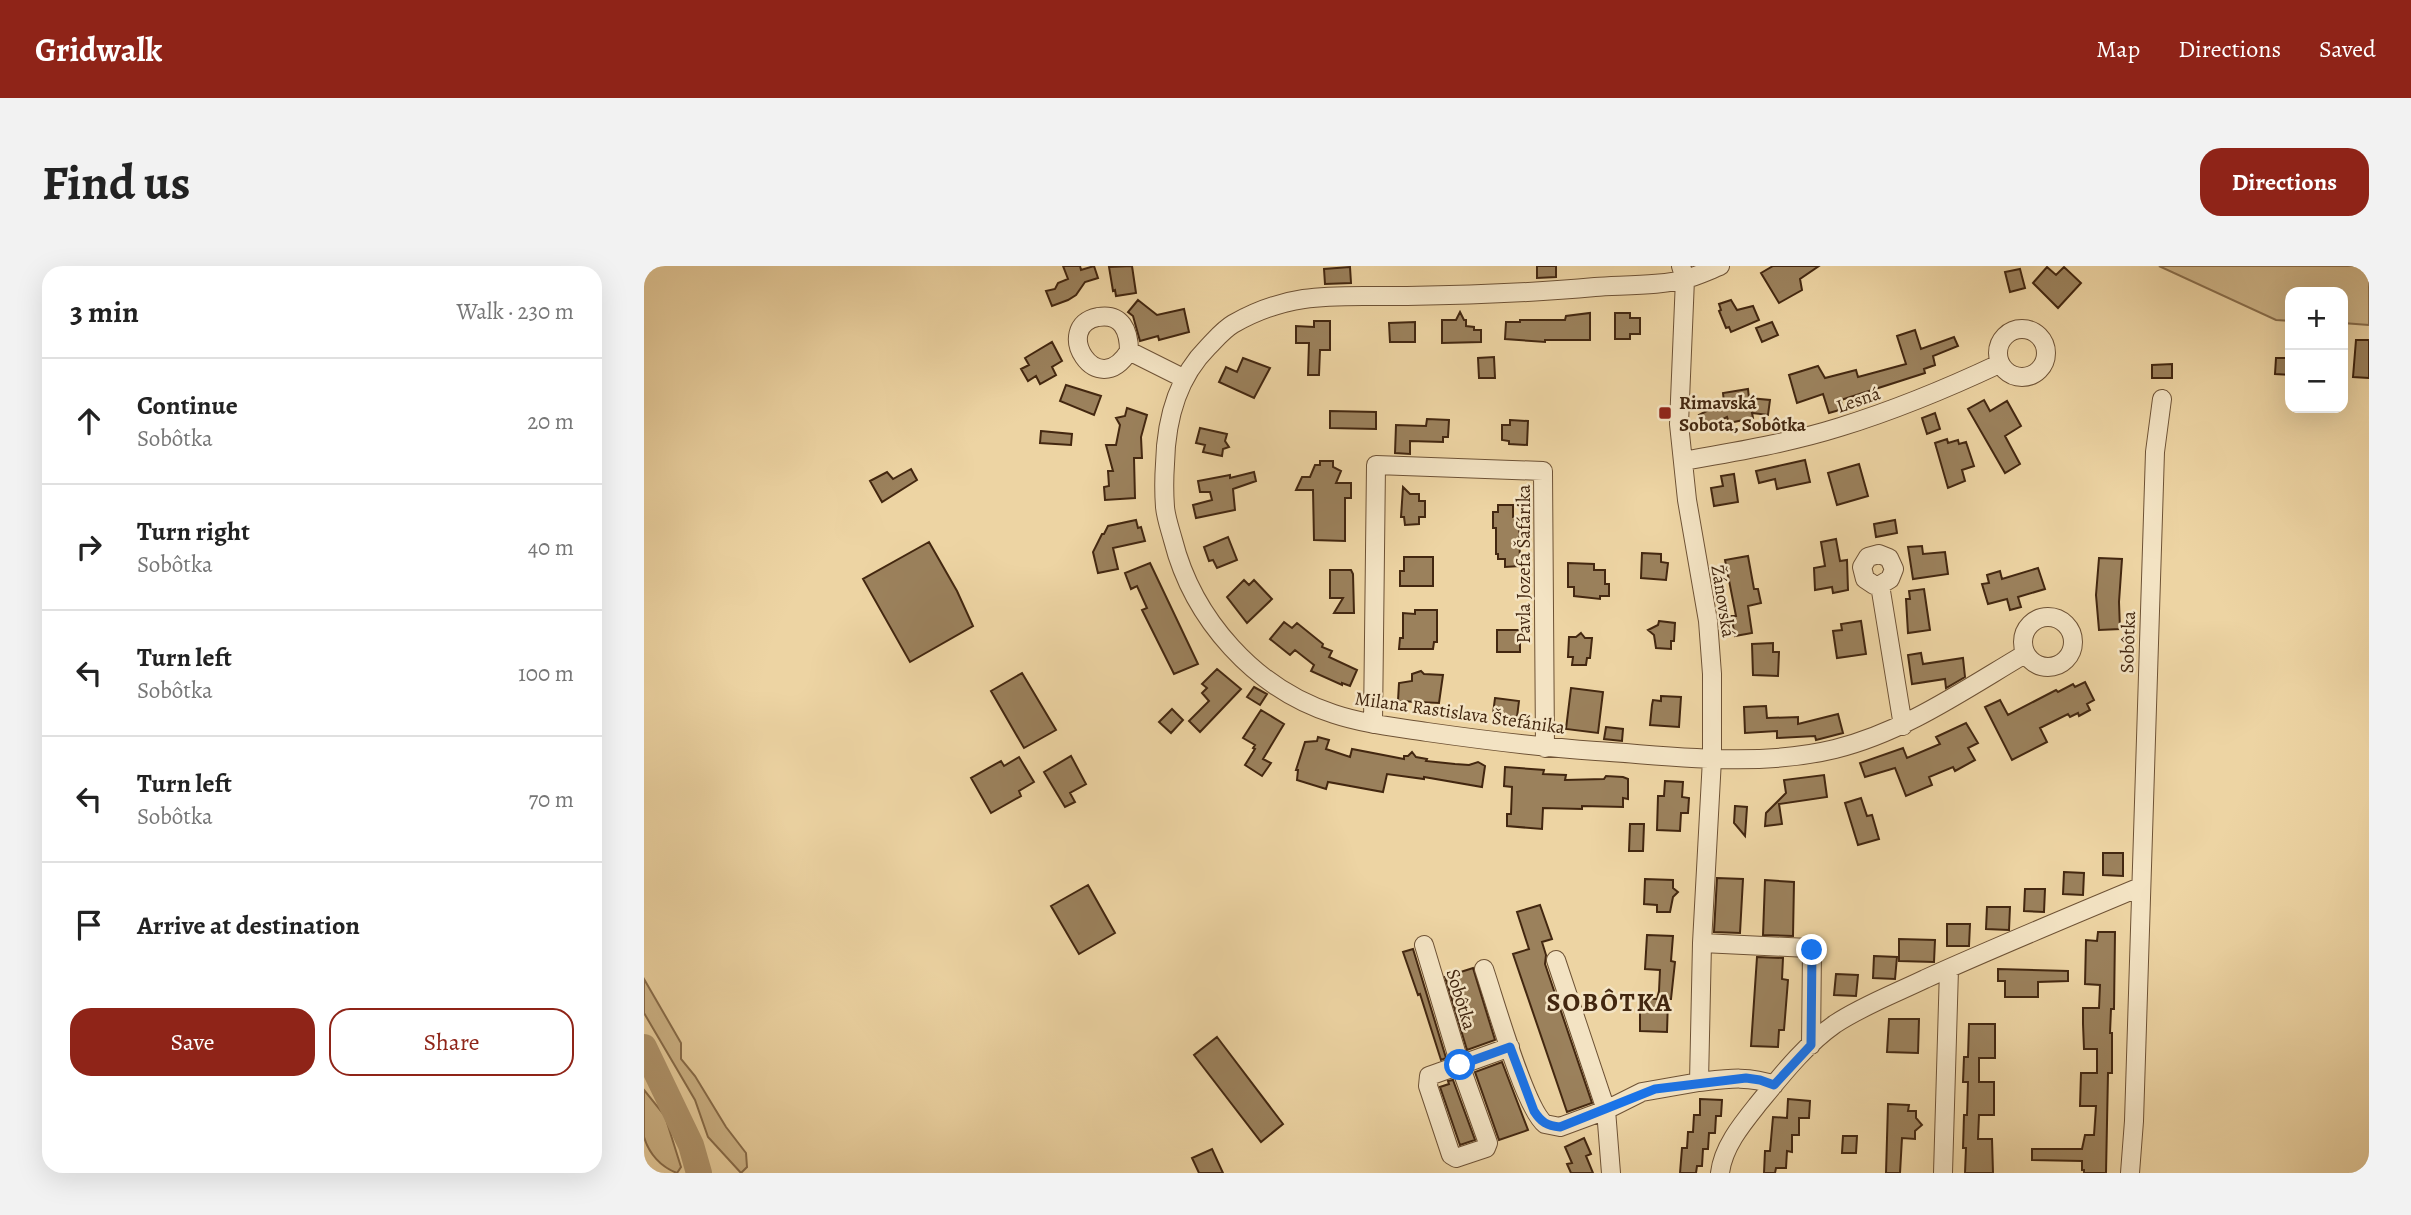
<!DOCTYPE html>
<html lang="en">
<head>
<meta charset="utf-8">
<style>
  :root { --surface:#fff; --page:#f2f2f2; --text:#222; --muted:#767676; --line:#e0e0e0; --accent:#8f2418 }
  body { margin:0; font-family:Alegreya,serif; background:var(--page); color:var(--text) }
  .controls { position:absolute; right:21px; top:21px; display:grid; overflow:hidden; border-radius:14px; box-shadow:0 7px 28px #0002 }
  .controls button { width:63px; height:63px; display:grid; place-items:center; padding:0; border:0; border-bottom:2px solid var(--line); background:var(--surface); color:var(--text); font:35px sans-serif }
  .stop { position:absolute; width:21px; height:21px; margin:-16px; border:5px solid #1a73e8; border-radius:50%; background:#fff }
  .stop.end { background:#1a73e8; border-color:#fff; box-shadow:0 2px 7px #0008 }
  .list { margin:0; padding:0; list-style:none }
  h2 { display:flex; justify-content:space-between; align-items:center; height:91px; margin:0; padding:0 28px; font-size:30px }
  h2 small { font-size:23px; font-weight:400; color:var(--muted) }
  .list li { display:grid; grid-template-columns:46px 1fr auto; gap:21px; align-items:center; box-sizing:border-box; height:126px; padding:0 28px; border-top:2px solid var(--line) }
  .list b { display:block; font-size:26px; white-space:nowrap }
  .list p { margin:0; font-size:23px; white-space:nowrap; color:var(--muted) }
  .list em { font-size:23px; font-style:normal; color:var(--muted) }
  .actions { display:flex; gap:14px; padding:21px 28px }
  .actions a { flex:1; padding:16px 0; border:2px solid var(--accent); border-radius:21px; text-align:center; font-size:24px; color:var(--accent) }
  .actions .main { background:var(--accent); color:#fff }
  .icon { flex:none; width:38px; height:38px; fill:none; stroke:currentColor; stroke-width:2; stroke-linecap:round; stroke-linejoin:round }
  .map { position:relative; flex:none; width:1725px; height:907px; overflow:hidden; border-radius:21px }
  header { display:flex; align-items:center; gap:42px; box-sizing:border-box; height:98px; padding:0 35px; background:var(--accent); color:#fff }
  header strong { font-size:33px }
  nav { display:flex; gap:38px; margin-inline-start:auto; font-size:24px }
  .intro { display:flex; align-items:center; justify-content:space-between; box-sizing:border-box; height:168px; padding:0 42px }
  h1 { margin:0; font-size:49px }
  .button { padding:18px 32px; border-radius:21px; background:var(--accent); color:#fff; font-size:24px; font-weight:700 }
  main { display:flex; gap:42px; padding:0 42px }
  aside { flex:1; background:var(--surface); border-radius:21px; box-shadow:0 7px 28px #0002 }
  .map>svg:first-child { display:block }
</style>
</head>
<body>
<header>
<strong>Gridwalk</strong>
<nav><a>Map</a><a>Directions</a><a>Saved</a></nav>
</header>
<div class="intro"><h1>Find us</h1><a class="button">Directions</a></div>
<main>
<aside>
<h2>3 min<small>Walk · 230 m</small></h2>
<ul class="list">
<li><svg class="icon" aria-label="ahead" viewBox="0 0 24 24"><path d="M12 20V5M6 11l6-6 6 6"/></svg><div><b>Continue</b><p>Sobôtka</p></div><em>20 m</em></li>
<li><svg class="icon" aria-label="right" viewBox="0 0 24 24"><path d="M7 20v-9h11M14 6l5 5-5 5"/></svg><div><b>Turn right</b><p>Sobôtka</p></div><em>40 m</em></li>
<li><svg class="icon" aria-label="left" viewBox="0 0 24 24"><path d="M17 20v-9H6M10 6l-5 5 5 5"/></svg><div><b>Turn left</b><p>Sobôtka</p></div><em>100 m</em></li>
<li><svg class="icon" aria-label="left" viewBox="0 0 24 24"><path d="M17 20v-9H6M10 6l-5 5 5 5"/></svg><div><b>Turn left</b><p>Sobôtka</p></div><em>70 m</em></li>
<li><svg class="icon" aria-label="arrive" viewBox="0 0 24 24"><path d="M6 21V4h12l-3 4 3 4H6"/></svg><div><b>Arrive at destination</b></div></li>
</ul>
<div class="actions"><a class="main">Save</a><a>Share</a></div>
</aside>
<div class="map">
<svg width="1725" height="907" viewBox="0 0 1725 907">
  <rect width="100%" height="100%" fill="#edd4a3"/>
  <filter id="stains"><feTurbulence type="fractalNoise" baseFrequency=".00286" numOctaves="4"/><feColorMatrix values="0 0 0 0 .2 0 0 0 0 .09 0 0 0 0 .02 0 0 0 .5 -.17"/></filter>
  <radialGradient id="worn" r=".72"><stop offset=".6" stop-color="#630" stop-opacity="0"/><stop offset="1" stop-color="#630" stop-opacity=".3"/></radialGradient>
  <path fill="#d0b78a" stroke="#8a6f4d" stroke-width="2" d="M1515 0H1725V59L1699 57V26H1646V55L1632 54Z
    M0 713 37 777V793L51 810 82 861 102 887 103 901 97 907 64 871 51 834 0 747Z
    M0 824 21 850 37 901 33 907C17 901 5 888 0 871Z"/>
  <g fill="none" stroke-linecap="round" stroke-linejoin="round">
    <path stroke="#b39971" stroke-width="26" d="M0 781 47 879 55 907"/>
  </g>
  <path fill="#9b815c" stroke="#432710" stroke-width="2" d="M419 0H436L437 4 450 0 454 12 441 16 432 29 424 34 408 40 402 25 411 23 414 17 424 13Z
    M488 0 492 27 472 30 471 24 469 25 465 1Z
    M893 0H912V11L893 12Z
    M1129 0H1175L1156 13 1158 24 1135 37 1117 7Z
    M706 1 707 17 681 18 680 3Z
    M1403 1 1412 9 1420 1 1437 17 1414 42 1389 17Z
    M1376 3 1381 22 1366 26 1361 6Z
    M494 34 513 49 540 43 545 66 515 74 514 70 496 75 489 50 484 46Z
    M1087 34 1093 44 1109 40 1115 54 1087 66 1085 61 1082 62 1075 45 1077 44 1075 38Z
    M816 46 820 54H822V60L830 61V64H837V76L798 77V54H812Z
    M946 47V74H901V76L861 73 862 56H876V54H921L922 50Z
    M971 47H986V52H996V68H986V73H971Z
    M670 55H686V84H676L675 109H664L665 77H652V60L670 61Z
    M771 56V76H746L745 57Z
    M1128 56 1134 69 1118 76 1112 62Z
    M1271 64 1277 83 1310 71 1314 80 1289 90 1291 99 1280 103 1281 107 1197 134 1199 143 1185 147 1179 128 1153 137 1145 109 1174 100 1181 112 1212 104 1214 111 1262 98 1253 70Z
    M1712 74H1725V112L1709 111Z
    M408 76 418 95 408 101 412 109 396 118 392 110 384 115 377 103 385 99 381 92Z
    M850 91 851 112H835L834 92Z
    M599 92 626 102 610 132 575 116 582 101 593 106Z
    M1632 92H1646V109L1631 108Z
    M1528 98V112H1508V99Z
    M422 119 457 130 450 149 416 135Z
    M1104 123 1105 132 1126 134 1124 149 1108 147 1109 152 1085 157 1083 151 1062 162 1055 149 1080 136 1079 127Z
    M1340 134 1346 145 1363 135 1377 160 1361 170 1376 198 1361 207 1324 143Z
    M483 142 503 149 497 171 498 192H490L491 232 461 234 460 221 465 220 464 205H469L462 179H472L476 159 472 152 481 150Z
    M686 145 732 146V163L686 162Z
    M1291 147 1296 163 1283 168 1278 152Z
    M783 153 805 154 804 171H799V176L766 175V188L751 187 752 159 782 160Z
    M866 154 884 155 883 179 865 178V175L858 174V159H866Z
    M556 162 583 168 581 175 585 181 579 183 578 190 559 186 561 179 552 177Z
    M397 165 428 168 427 179 396 177Z
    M1303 173 1304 177 1314 174 1315 178 1322 176 1330 200 1318 204 1321 215 1304 222 1291 177Z
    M1161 194 1166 216 1133 223 1131 213 1115 217 1112 205Z
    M676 195H689V201L697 205 692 217H707V232H701V275L670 274 669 224H652L658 211H666L671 199H676Z
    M1215 198 1224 230 1193 239 1184 207Z
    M267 203 273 214 238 236 226 215 243 206 249 213Z
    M610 206 612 215 589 223 591 244 552 252 549 239 568 234 566 226H556L554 215 586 209V212Z
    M1090 208 1094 236 1070 240 1067 222 1079 220 1077 210Z
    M759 221 766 228H775V235H781V251H775V258L761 259 760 251H757Z
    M854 239H869V251H875L876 300 861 301V293H854V288H852V262H849V246H854Z
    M492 254 494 262 497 261 501 275 469 282 474 303 454 307 449 286 458 268H460L464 260Z
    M1251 254 1253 267 1232 271 1230 258Z
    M584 271 593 294 573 302 569 294 565 295 560 281Z
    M1192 273 1196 295 1203 294 1204 324 1189 327 1188 321 1171 324 1170 302 1181 300 1177 276Z
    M285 276 313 325 329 360 266 396 219 313Z
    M1278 280 1279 288 1301 286 1304 308 1269 313 1264 281Z
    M998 287 1017 288V296L1024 297 1022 314 997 312Z
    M1104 290 1110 323H1114L1117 337 1104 340 1108 367 1091 370 1087 350H1092L1081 294Z
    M760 291H789V320H756V305H760Z
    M1455 292 1478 293 1475 336 1476 363 1455 364 1452 329Z
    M506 297 554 398 530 408 498 344 503 342 493 320 487 323 481 307Z
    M924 297 950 298V304H961V318H965V330H956V333L930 330V321H924Z
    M1394 302 1401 323 1374 331 1377 341 1366 344 1363 333 1344 338 1338 318 1345 317 1343 309 1356 305 1358 313Z
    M686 304H707L709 308 710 347H690L699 332H686Z
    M600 314 605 319 610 314 628 333 603 357 583 331Z
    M1280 323 1286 364 1264 367 1262 333H1266L1265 325Z
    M771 344H793V376H790L789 383H755L756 372H759V347L771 348Z
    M1015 355 1031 357 1030 375H1027V383L1012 382 1010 369 1004 364 1014 359Z
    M1217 355 1222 388 1193 392 1189 365 1198 364 1197 358Z
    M640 356 648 362 653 357 679 378 678 381 688 385 685 391 713 404 706 420 698 417V419L667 405 670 399 651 384 646 389 626 373Z
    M853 364H876V386H853Z
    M937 367 941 372H948L946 392H943L942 399H928L929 391H924L925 371H932Z
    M1129 377V386H1135L1134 410 1109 409 1108 378Z
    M1277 387 1279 398 1319 392 1321 411 1302 422 1301 413 1268 418 1264 389Z
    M573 403 597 423 556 466 545 455 565 435 558 427 563 422 558 418Z
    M777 405 780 408 799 409 795 437 754 435 755 417 768 415V408Z
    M378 407 412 464 380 482 347 425Z
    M1441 416 1450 434 1443 438 1446 444 1435 450 1434 447 1426 451 1424 448 1396 462 1403 476 1368 494 1341 441 1356 434 1364 449 1412 424 1414 426 1429 418 1431 421Z
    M610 421 623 428 616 439 603 431Z
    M927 422 959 426 954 467 922 463Z
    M1017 430 1037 431 1035 461 1006 459 1008 439 1009 434 1017 435Z
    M851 432 875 435 873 451 849 448Z
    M1122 440 1123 452 1154 451V458L1194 448 1199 467 1172 474 1171 470 1133 472V465L1101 467 1100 441Z
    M528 443 539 454 527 467 515 456Z
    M617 444 640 458 619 493 627 497 618 510 601 499 611 483 609 482 611 479 599 472Z
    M1322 457 1334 477 1324 482 1331 494 1311 505 1309 501 1285 511 1288 519 1262 530 1251 502 1221 511 1216 497 1259 482 1263 492 1296 478 1292 471Z
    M962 461 979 463 978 475 960 473Z
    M674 471 685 474 682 483 706 491 708 483 760 493V490H764L768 486 772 491 783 493 782 495 811 498 825 499 834 496 841 500 838 521 780 511V513L743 508 739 526 684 516 682 523 653 514 654 504H652L661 476 673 475Z
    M427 490 442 518 426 527 431 536 421 541 400 506Z
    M375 491 390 516 375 525 377 530 347 547 327 512 357 495 360 500Z
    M861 501 900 504 899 508 922 509 921 514 960 513 962 510 979 511 984 513V533L979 532V541L938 540V543L899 542 898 563 863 560V548H867L868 521 860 520Z
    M1180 509 1183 531 1135 538 1138 558 1121 560 1122 547 1142 527 1140 514Z
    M1021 515 1039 516 1038 531 1045 532 1044 547H1037L1036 565 1013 564 1014 530H1020Z
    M1217 532 1223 550 1228 549 1235 573 1214 579 1201 537Z
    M1091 540 1103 541 1101 570 1090 557Z
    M986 558H1000L999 585H985Z
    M1459 587H1479V610L1459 609Z
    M1420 606 1440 607 1439 629 1419 628Z
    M1073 612 1099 613 1096 667 1070 666Z
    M1001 613 1029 614V622L1034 626 1029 631 1026 646H1013V639L1000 638Z
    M1121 614 1150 616 1149 670 1119 669Z
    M444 619 471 667 435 688 407 640Z
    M1381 623H1401L1400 646 1380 645Z
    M896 639 908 673 898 676 902 689 901 698 948 837 923 846 869 688 885 683 873 646Z
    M1343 641H1366L1365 664 1342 663Z
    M1303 658H1326L1325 680H1303Z
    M1454 666H1471L1470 743H1467L1466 767H1468V807H1464L1462 907H1440V904H1438V895L1388 894V883H1438L1441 869H1450L1452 840H1436L1437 807H1453V783H1440L1439 758V742H1455L1456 719 1441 718 1442 674 1453 675Z
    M1003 669 1029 670 1027 695 1031 696 1027 733H1024L1023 766 996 765V732L1013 733 1015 725 1016 704 1001 703Z
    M1255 673 1291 674 1290 696 1255 695Z
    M769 683 802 792 797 794 776 728 774 729 759 686Z
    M1230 690 1253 691 1251 713 1229 712Z
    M1113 691 1139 692 1138 713 1144 714 1140 764H1135L1134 781 1107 780Z
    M829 702 851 774 823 784 801 711Z
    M1354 703 1424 705V715L1394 716V731H1361V715H1354Z
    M1192 708 1214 709 1212 730 1190 729Z
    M1245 753H1275L1274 787 1243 786Z
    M1325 758H1351V792H1335V816H1350V849H1335L1334 873H1348L1349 907H1321L1322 882H1319L1320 849H1323L1324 816H1319L1320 791H1324Z
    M573 771 639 858 617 876 550 789Z
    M858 796 884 864 855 874 831 806Z
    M809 814 831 874 816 879 796 821 805 818 804 815Z
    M1056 833 1078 834 1077 850H1072L1071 867H1065L1064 883H1059L1058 900H1053L1052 907H1036L1038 882H1043L1044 866H1049L1050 849H1056Z
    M1144 833 1166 835 1165 852H1155V869H1148V886L1143 885 1142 902H1132L1131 907H1120L1121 885H1126L1129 851 1143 852Z
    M1244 838 1265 839 1264 845H1272V852L1278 859 1271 865V873L1258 872 1256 907H1242Z
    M1199 870H1213L1212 887H1198Z
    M940 872 947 888 942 890 949 907H927L923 898 928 897 921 881Z
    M568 883 579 907H555L548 892Z"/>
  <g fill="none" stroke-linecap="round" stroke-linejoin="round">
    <g stroke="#6e5235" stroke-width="20">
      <path id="minor" d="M1037 0 1041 13 1035 158 1043 234 1064 355 1068 408V493L1058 677 1055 816C1081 813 1105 809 1130 819
        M1076 0C1066 4 1055 9 1045 12 1019 20 979 19 951 21 888 27 826 29 763 30 697 31 650 23 589 58 579 64 572 73 564 81 533 112 522 154 521 198 520 212 520 227 521 241 522 252 526 263 529 274 549 353 611 423 690 448 720 458 752 461 783 466 839 474 895 481 952 485 1031 490 1113 502 1191 483 1260 466 1320 424 1381 388
        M1354 87a24 24 0 1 1 48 0a24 24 0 1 1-48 0Z
        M485 85C453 137 407 60 454 51 478 47 485 65 485 85L539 112
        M1039 195C1091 186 1145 177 1196 161 1251 144 1304 122 1355 98
        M1236 319H1230L1221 313 1218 301 1224 291 1235 288 1245 292 1250 303 1246 313 1236 319 1259 460
        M1379 376a25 25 0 1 1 50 0a25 25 0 1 1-50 0Z
        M729 458 732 199 899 205 901 482
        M1058 677 1164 682 1168 684 1167 779
        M780 679 816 799 785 810 784 820 807 889 812 892 842 882 844 877 816 799 866 781
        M840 703C850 732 881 843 901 858L916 861 962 844 912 694
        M967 907 962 844 998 826 1055 816
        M1076 907C1079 881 1098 858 1114 838 1137 810 1161 779 1191 758 1218 740 1252 727 1281 713 1352 681 1424 651 1496 621
        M1299 907 1305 703
        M1486 907 1490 855 1511 186 1518 133"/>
    </g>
    <use href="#minor" stroke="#f3e3c3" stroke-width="18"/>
  </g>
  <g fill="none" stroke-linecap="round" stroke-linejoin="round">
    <path stroke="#1a73e8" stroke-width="9" d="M816 799 866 781 890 845C897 856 903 860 916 861L1011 823 1102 812 1116 814 1130 819 1167 779 1168 684"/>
  </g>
  <rect fill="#8f2418" stroke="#f3e3c3" stroke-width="2.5" x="1014" y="140" width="14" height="14" rx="3.5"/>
  <g text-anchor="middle" stroke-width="5" stroke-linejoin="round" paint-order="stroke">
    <g font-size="19" fill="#432710" stroke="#f3e3c3">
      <text transform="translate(1214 133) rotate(-19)" y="7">Lesná</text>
      <text transform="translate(879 298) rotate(-90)" y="7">Pavla Jozefa Šafárika</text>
      <text transform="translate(1080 335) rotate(81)" y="7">Žánovská</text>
      <text transform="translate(1483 376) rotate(-88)" y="7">Sobôtka</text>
      <text transform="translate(816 446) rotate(8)" y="7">Milana Rastislava Štefánika</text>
      <text transform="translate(818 733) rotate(73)" y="7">Sobôtka</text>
    </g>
    <g font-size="19" font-weight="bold" fill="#432710" stroke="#f3e3c3" text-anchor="start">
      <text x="1035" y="143">Rimavská<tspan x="1035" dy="22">Sobota, Sobôtka</tspan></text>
    </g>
    <g font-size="26" font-weight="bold" letter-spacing="2" fill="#432710" stroke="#f3e3c3">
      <text x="966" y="745">SOBÔTKA</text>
    </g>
  </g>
  <rect width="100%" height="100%" filter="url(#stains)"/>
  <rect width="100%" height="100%" fill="url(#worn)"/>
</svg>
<div class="controls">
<button>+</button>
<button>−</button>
</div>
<div class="stop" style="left:816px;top:799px"></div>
<div class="stop end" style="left:1168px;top:684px"></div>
</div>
</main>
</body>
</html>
